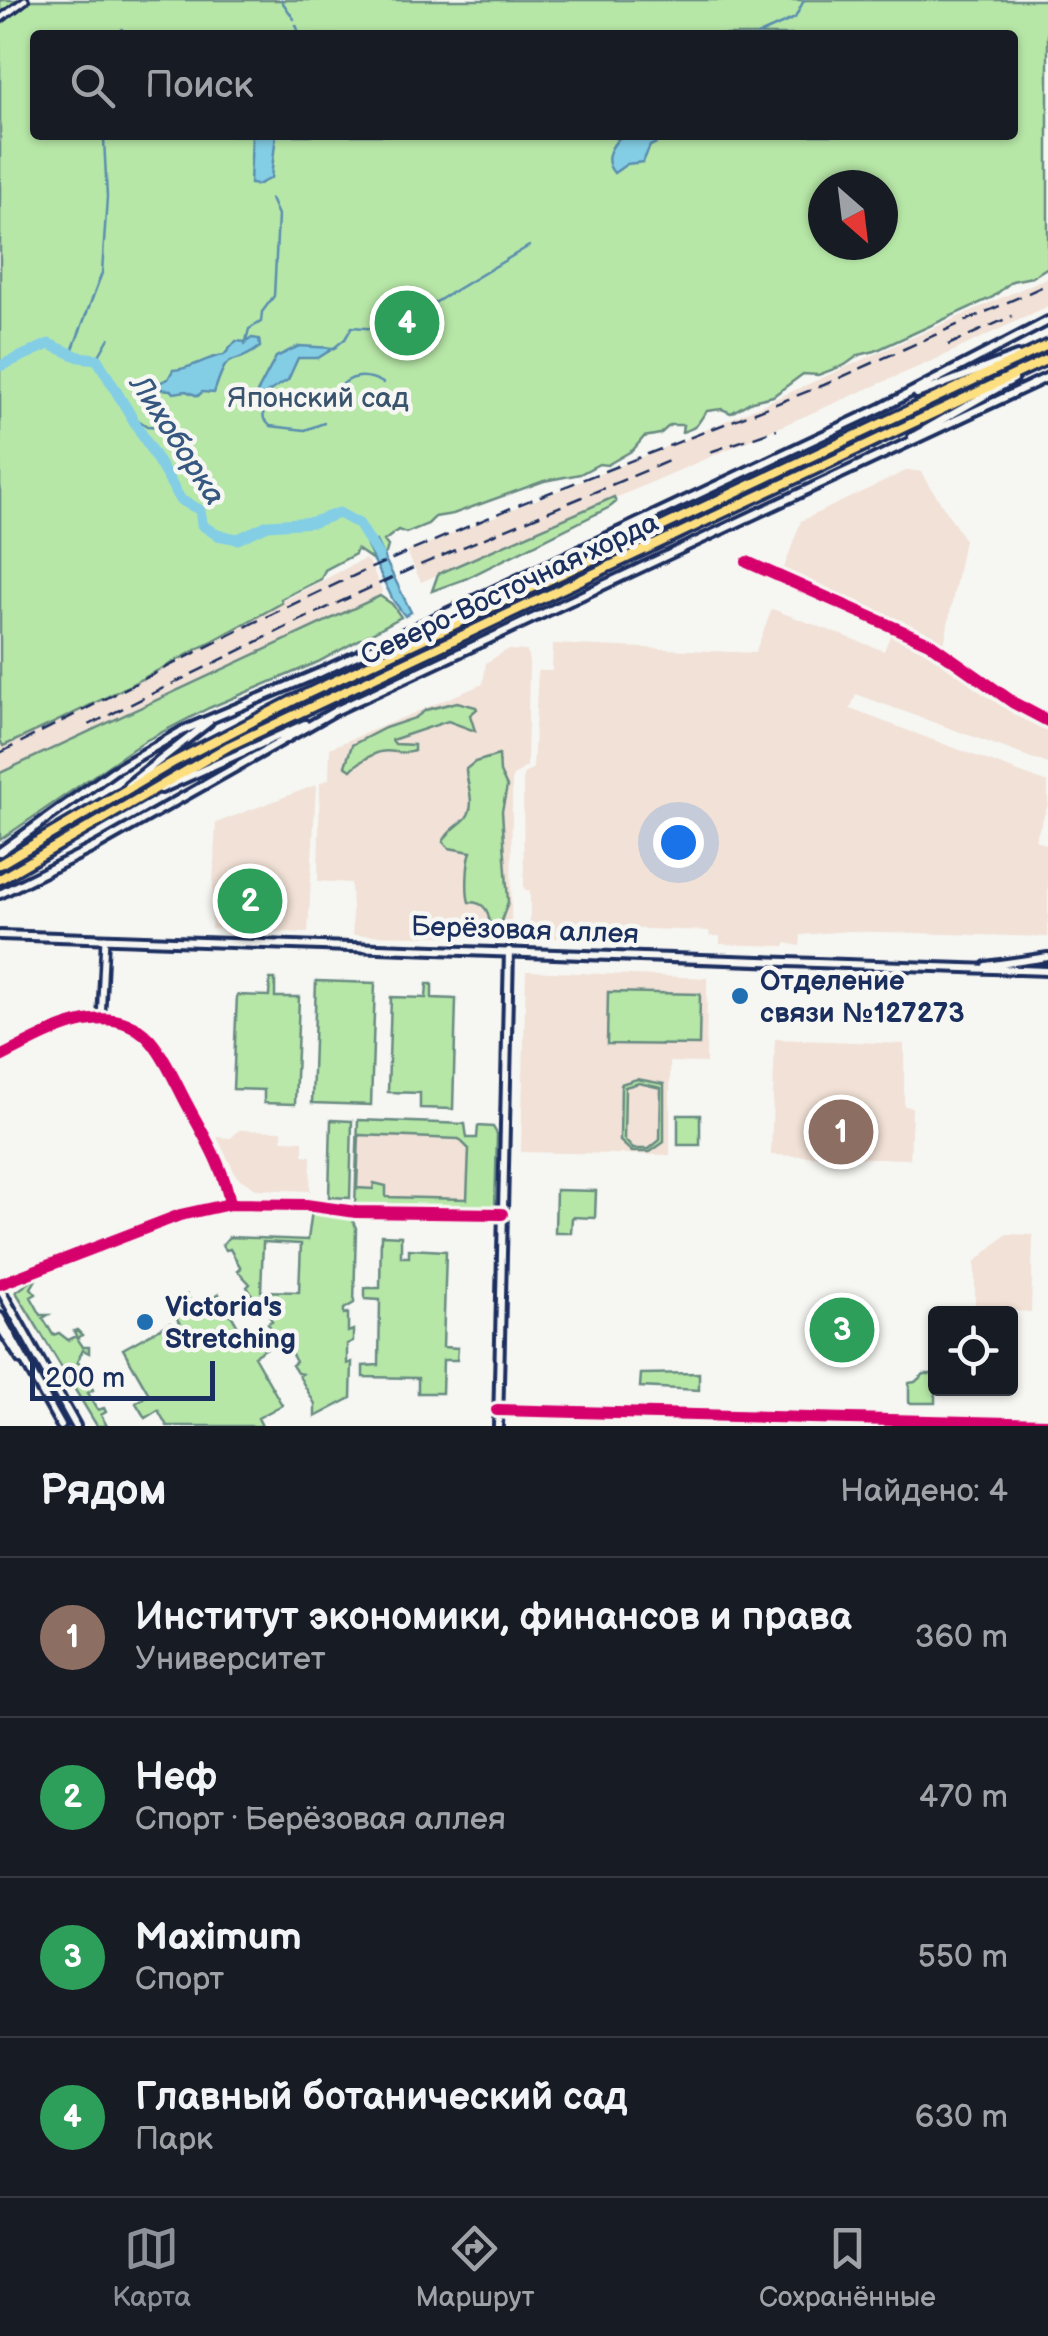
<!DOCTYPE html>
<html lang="ru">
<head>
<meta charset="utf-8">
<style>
  :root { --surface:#171b24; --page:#242831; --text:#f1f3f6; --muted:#9ea1a6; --line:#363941; --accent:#8c9099 }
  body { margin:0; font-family:"Balsamiq Sans",sans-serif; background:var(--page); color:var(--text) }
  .controls { position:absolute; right:30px; bottom:30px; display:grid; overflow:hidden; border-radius:10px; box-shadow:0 2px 8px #0004 }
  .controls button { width:90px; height:90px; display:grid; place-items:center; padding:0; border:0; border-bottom:2px solid var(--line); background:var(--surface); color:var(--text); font:50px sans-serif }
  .compass { position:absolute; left:808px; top:170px; width:90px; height:90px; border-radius:50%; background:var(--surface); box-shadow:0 2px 8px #0004; rotate:152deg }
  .scale { position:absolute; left:30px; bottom:25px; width:185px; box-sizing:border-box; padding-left:10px; border:5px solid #1b2f5e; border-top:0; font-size:28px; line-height:35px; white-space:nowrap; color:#1b2f5e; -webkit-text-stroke:8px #f6f6f2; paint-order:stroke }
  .you { position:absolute; left:678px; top:842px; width:35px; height:35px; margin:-25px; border:8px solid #fff; border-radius:50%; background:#1a73e8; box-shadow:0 0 0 15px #1a73e833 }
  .badge { display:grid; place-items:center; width:65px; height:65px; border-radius:50%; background:var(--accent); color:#fff; font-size:32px; font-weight:700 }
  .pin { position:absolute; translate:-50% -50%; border:5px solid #fff; box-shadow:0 2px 10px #0006 }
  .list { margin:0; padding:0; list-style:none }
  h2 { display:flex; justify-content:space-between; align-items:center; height:130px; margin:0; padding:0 40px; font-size:42px }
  h2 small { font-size:32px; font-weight:400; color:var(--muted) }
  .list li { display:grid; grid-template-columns:65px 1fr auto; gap:30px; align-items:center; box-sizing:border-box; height:160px; padding:0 40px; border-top:2px solid var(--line) }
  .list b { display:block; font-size:38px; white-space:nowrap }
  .list p { margin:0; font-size:32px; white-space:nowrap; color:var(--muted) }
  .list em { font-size:32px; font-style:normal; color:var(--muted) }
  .icon { flex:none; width:55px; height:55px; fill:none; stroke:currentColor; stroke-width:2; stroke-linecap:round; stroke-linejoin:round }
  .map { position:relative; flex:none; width:1048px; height:1426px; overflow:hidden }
  .search { position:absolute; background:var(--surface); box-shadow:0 2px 8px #0004; left:30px; right:30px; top:30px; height:110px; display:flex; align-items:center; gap:25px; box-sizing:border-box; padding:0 35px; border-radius:10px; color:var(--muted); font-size:38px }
  .sheet { height:770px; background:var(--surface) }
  nav { display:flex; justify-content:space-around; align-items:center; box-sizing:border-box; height:140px; border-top:2px solid var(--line); background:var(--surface); font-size:28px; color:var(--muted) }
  nav a { display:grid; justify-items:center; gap:5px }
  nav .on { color:var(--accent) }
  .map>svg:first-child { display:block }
</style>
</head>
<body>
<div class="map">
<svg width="1048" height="1426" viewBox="0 0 1048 1426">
  <rect width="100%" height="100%" fill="#f6f6f2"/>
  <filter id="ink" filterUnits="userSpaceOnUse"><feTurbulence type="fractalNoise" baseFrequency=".01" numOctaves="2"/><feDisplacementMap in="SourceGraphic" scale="20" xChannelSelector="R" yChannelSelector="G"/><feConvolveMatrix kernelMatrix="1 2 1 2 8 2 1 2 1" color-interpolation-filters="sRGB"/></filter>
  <g filter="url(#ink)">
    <path fill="#f1e1d6" d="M1048 277V306L941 357 421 582 407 552 683 440Z
      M908 470 921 472 964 539 944 645 783 571 801 521Z
      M364 559 369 562 382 590 380 596 0 773V744L58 718Z
      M772 609 884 651 891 633 971 678 970 685 1018 717 1048 731V764L856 694 850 709 1048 783V804L1035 840 1048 845V937L847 931 801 935 800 946 786 943 785 946 720 944V936H710L709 931 561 926 560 938 530 937V891L524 889 523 775 533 768 538 671H552L553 644 755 653Z
      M507 650 527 651 529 663 527 766 512 777 511 937 353 935 351 883 318 881 320 783 329 779 330 748 483 684 486 663Z
      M316 785 308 933 211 929 216 823Z
      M526 971 707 978 706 1063 670 1062V1155L521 1152Z
      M775 1039 904 1044V1106L912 1107 910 1159 771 1155Z
      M239 1130 282 1131V1140L303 1141V1155L311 1156 310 1191 256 1189 237 1177 217 1137 231 1138Z
      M359 1135 459 1139 469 1149 467 1200 386 1197 373 1189 357 1188Z
      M1007 1234 1033 1235 1031 1312 975 1309V1262Z"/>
    <path fill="#b7e7a7" stroke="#698b82" stroke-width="2.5" fill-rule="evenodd" d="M0 0H1048V267L1032 277 1012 281 993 297 875 351 859 355 845 365 818 375 803 374 773 396 752 401 731 413 722 409 707 411C696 423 702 426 682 432L683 425H670L660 434 644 437 633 450 607 465 599 464 580 474 544 481 453 514 435 517 428 524 406 533 398 530 384 541 388 546 386 553 373 560 357 549 355 554 325 570 321 579 281 599 282 603C190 654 99 704 3 746L0 740ZM35 35H1013V135H35ZM823 185H883V245H823Z
      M614 497 616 502 610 507 465 579 432 591 438 574Z
      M380 596 392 604 401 617 318 662 209 708 143 742 0 840V773Z
      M457 702 476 707 477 709 470 715 475 731 448 721 392 740 395 744 414 745V751C402 756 392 749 380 752 372 754 356 764 351 770L345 766 352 745 385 728 415 718 426 710Z
      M499 755 500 772 507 787 502 811 508 902 499 927 490 928C489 913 487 902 469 902 466 893 467 861 471 852L449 848 443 842C449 829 458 827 466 818 477 804 466 783 466 769L475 762Z
      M270 979H275V997H299L295 1104 264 1103V1090L233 1089 237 995 269 996Z
      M316 981 375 983 371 1105 312 1103Z
      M427 984H432V998L456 999 453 1109 420 1108V1093L388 1092 391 997 426 998Z
      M608 992 700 994 699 1045 607 1044Z
      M637 1079 664 1084V1142L650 1152H632L620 1141 621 1084ZM639 1083 661 1088 660 1140 649 1149H633L624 1139 625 1087Z
      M678 1115H700V1145H678Z
      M331 1120 352 1121 350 1198 329 1197Z
      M358 1120 465 1124 467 1138H477L478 1126 493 1127 497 1134 495 1210 355 1207ZM359 1135 459 1139 469 1149 467 1199 386 1197V1186L374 1183 373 1189 357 1188Z
      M556 1190 596 1191 595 1218 572 1217 571 1233H555Z
      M312 1210 350 1215 356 1228 354 1303 344 1309V1314L348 1313V1332L353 1330V1341L347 1344V1364L352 1362 351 1398 315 1417V1404L299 1376 302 1374 297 1373 292 1365 296 1362 285 1342 280 1344 268 1323 272 1321 265 1306H259L247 1287 250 1284 238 1271 241 1268 230 1249 226 1250 222 1245 229 1237 308 1240ZM263 1242 301 1244 299 1292 261 1291Z
      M381 1235 401 1236V1257H409V1249L446 1251 443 1347 458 1348 457 1360H443L442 1393H418V1378L363 1377V1366L379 1365 380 1300 365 1299V1288H380Z
      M38 1276 31 1288 36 1294 31 1297 41 1315H48L43 1318 53 1335 59 1333 68 1340 76 1336 74 1331 77 1330 82 1335 77 1338 83 1347H89V1353L83 1350 77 1362 82 1365 83 1371 78 1375 86 1388 91 1386 93 1390 88 1393 98 1410 104 1408 106 1412 101 1415 107 1426H97L16 1292Z
      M219 1294 245 1339 259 1332 267 1348 254 1356 282 1405 258 1418 262 1426H167L158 1410 145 1418 136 1403 149 1394 123 1349 170 1323 173 1327 180 1324 169 1304 187 1295 195 1308Z
      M699 1373V1390L640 1387 641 1374Z
      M924 1374H935V1403H909V1383L915 1382Z"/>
    <path fill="#84cee5" stroke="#5a8eaf" stroke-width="2.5" d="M252 135H276L271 178 257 185 250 184Z
      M622 135H673L650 146 643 162 627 164 614 173C602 159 611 146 622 135Z
      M252 338 259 339 260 347C227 372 230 344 214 393L202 392 198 396 186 391 174 393 171 390 148 388 168 379 173 370C192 369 206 357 224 355L236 341 246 342Z
      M299 346 334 348 318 358H298L288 380 268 392 264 406H261L257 393 276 357Z
      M376 541 411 612 405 616 393 600 367 546Z"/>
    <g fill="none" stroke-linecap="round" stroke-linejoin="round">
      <path stroke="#5a8eaf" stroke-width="2.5" d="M281 0 294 19
        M296 25 300 35
        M122 35V29
        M757 35 795 18 804 0
        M245 345 249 329 261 322 262 312 274 296 275 277 278 215 271 199
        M334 348 345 339 352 327 378 329 398 325 529 246
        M71 354 102 273 107 197 104 139
        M97 359 109 338
        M343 384C356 373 370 376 383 383
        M262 407 264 419 270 426 305 430 324 423
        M132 416 147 426 161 427 166 417 161 407 163 403"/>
      <path stroke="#84cee5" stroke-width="11" d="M0 366 49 344 79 357 97 359 181 500 200 510 202 525 217 535 238 539 268 525 314 522 339 513 359 524 378 555"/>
      <g stroke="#1b2f5e" stroke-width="12">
        <path id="minor" d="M0 19 25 0
          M747 562 929 643 1014 703 1048 721
          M101 1020 105 938
          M0 1057C42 1037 107 994 149 1039 165 1057 176 1084 188 1106 204 1136 225 1170 230 1204
          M0 1284 180 1215 230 1204 306 1205 356 1212 502 1214"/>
      </g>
      <g stroke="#1b2f5e" stroke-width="14">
        <path id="tertiary" d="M0 1327 21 1360
          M497 1410 1048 1424
          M498 1426 509 951"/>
      </g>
      <g stroke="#1b2f5e" stroke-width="14">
        <path id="secondary" d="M917 394 1017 356
          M912 437 1014 379
          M128 785 209 722
          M161 789 305 724
          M0 852 113 771 182 731 319 673 883 407 1048 321
          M0 894 95 847 335 711 1048 377
          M0 935 1048 971
          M986 966 1048 957
          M0 1289 76 1426
          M0 1317 61 1426"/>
      </g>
      <g stroke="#1b2f5e" stroke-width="15">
        <path id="primary" d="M0 864 172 763 294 700 1048 345
          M0 879 229 746 1048 359"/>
      </g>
      <use href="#minor" stroke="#f6f6f2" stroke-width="5"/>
      <use href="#tertiary" stroke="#f6f6f2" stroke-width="6"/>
      <use href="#secondary" stroke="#f6f6f2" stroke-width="6"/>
      <use href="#primary" stroke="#fedf80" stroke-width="8"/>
      <path stroke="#1b2f5e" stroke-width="2.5" stroke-dasharray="15 8" stroke-linecap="butt" d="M948 345 1012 316
        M710 452 777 429
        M89 725 303 619 413 568 671 460
        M0 753 255 622 362 572 518 505 824 385 1048 284"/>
      <g stroke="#f6f6f2" stroke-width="19">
        <path id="cycleway" d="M747 562 929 643 1014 703 1048 721
          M0 1057C42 1037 107 994 149 1039 165 1057 176 1084 188 1106 204 1136 225 1170 230 1204
          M0 1284 180 1215 230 1204 306 1205 356 1212 502 1214
          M497 1410 1048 1424"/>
      </g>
      <use href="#cycleway" stroke="#d6006c" stroke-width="12"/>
    </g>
  </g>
  <g fill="#1f6fb2" stroke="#f6f6f2" stroke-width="4">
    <circle cx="740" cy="996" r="10"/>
    <circle cx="145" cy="1322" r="10"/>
  </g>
  <g text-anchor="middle" stroke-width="9" stroke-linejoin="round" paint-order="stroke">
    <g font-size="28" fill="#3a546d" stroke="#f6f6f2">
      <text x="318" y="407">Японский сад</text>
    </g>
    <g font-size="28" fill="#1b2f5e" stroke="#f6f6f2">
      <text transform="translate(509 588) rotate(-25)" y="10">Северо-Восточная хорда</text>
      <text transform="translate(525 929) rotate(2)" y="10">Берёзовая аллея</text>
    </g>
    <g font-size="28" font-weight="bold" fill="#1b2f5e" stroke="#f6f6f2" text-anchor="start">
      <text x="760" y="990">Отделение<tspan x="760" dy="32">связи №127273</tspan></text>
      <text x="165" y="1316">Victoria's<tspan x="165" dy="32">Stretching</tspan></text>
    </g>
    <g font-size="30" font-style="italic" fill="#355780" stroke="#f6f6f2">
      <text transform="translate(178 440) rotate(57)" y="10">Лихоборка</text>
    </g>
  </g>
</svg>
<div class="controls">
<button><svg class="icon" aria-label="locate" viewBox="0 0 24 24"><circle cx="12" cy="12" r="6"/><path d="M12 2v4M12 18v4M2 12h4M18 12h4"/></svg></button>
</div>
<svg class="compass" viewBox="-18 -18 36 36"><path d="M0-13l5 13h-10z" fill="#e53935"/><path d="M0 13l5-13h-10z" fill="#9ea1a6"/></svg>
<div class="scale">200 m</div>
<div class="you"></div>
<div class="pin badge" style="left:841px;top:1132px;background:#8d6e63">1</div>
<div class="pin badge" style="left:250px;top:901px;background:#2e9e5b">2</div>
<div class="pin badge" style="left:842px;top:1330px;background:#2e9e5b">3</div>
<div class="pin badge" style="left:407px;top:323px;background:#2e9e5b">4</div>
<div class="search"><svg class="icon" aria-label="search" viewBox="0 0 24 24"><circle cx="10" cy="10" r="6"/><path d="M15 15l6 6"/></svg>Поиск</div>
</div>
<section class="sheet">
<h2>Рядом<small>Найдено: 4</small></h2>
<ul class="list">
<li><span class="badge" style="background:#8d6e63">1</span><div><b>Институт экономики, финансов и права</b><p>Университет</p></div><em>360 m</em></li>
<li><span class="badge" style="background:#2e9e5b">2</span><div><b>Неф</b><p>Спорт · Берёзовая аллея</p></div><em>470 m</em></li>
<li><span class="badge" style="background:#2e9e5b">3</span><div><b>Maximum</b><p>Спорт</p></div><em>550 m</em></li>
<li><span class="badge" style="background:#2e9e5b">4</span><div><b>Главный ботанический сад</b><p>Парк</p></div><em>630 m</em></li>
</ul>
</section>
<nav>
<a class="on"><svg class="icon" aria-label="map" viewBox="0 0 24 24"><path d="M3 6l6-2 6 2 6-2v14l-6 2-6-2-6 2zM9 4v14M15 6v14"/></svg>Карта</a>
<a><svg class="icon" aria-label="directions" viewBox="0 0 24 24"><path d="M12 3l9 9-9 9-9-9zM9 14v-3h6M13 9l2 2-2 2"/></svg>Маршрут</a>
<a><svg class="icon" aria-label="saved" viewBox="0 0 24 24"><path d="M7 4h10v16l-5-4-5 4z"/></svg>Сохранённые</a>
</nav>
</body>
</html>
